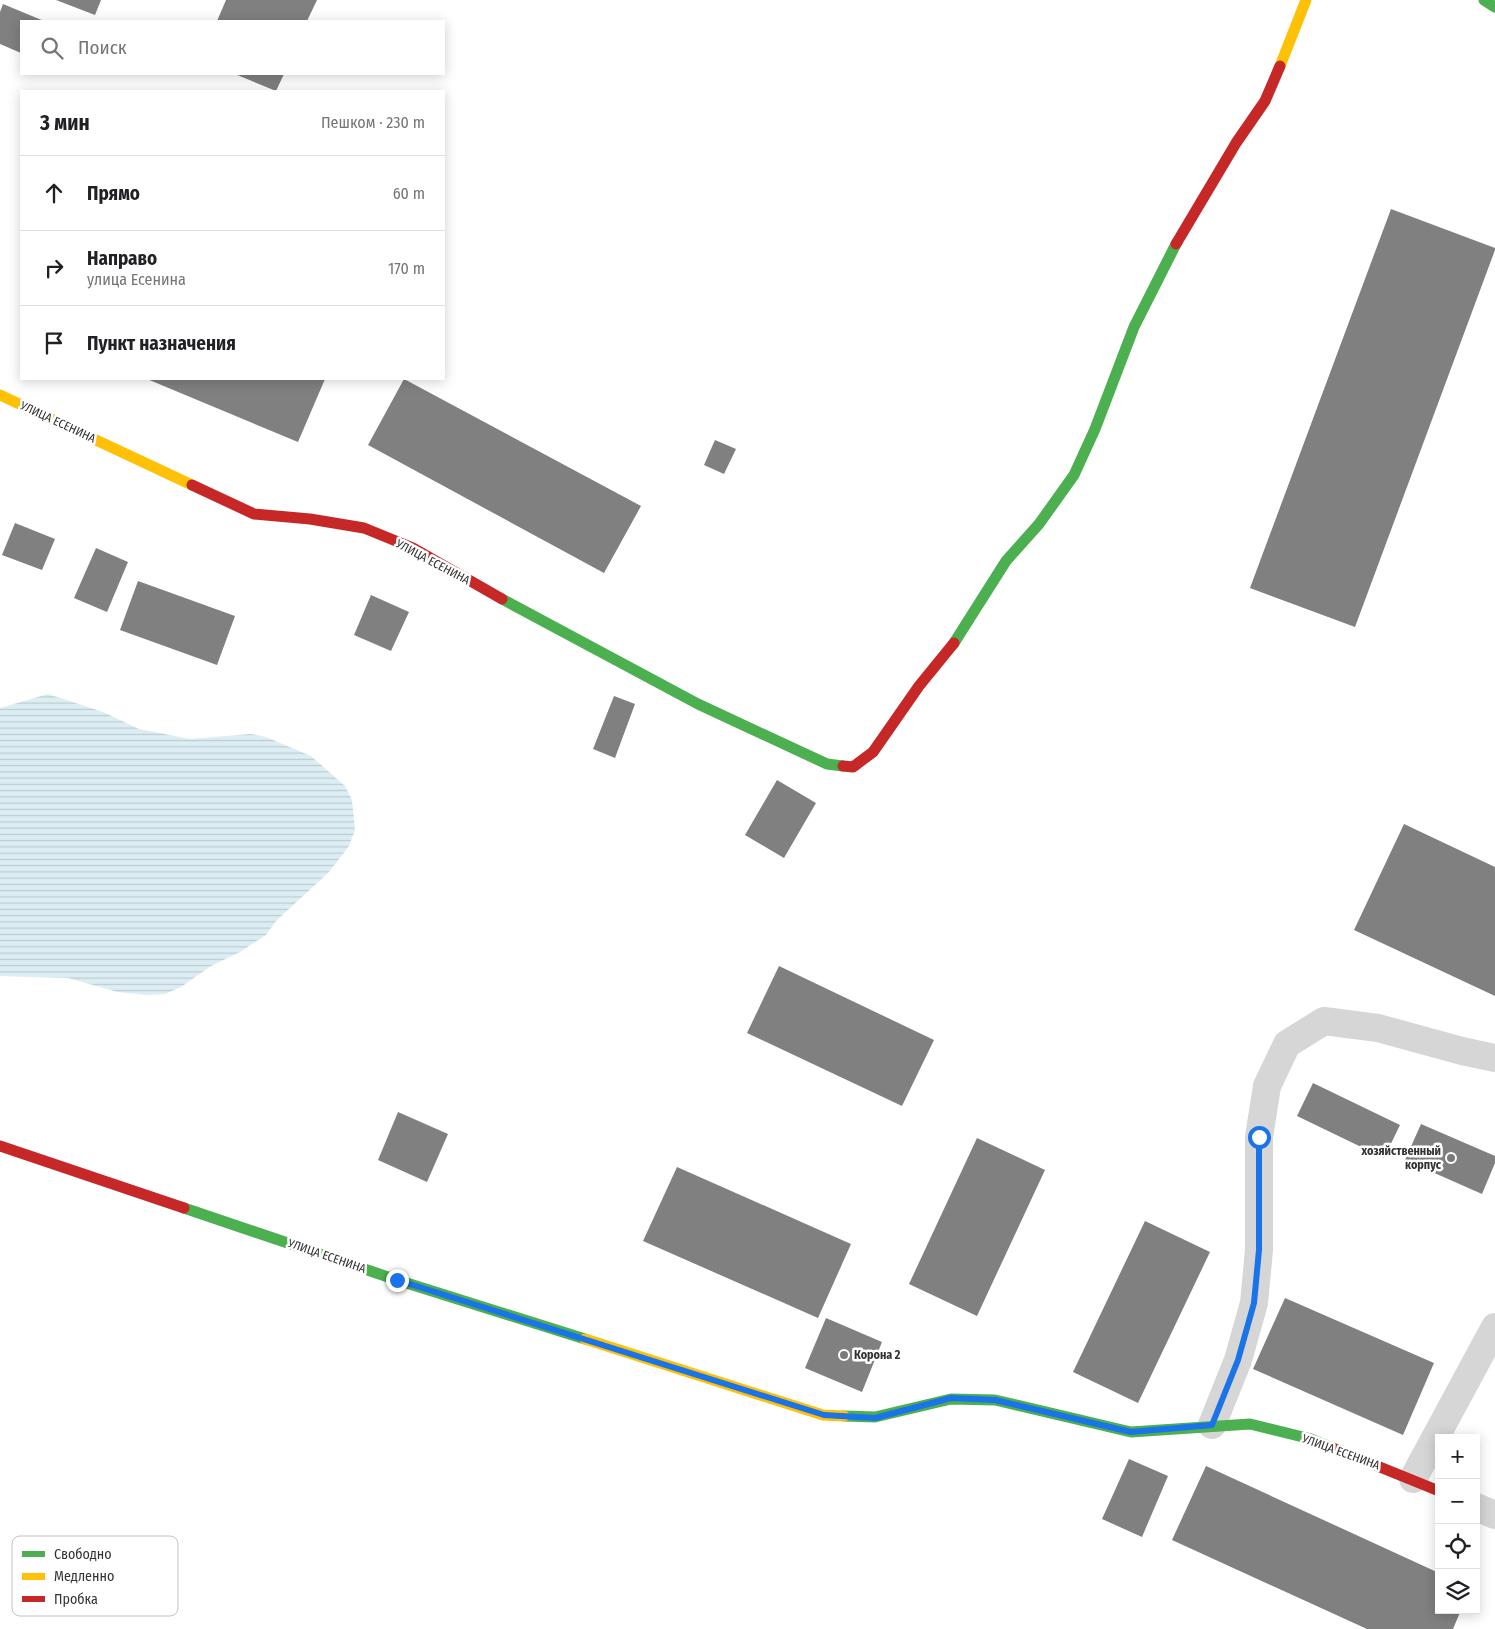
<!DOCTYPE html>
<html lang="ru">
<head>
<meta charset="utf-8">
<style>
  :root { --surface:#fff; --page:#f6f6f6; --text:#202124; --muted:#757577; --line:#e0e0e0 }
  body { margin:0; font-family:"Fira Sans Condensed",sans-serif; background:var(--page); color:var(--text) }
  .controls { position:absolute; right:15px; bottom:15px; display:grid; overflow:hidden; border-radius:0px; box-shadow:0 2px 12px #0003 }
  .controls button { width:45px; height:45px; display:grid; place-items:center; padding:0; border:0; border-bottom:1px solid var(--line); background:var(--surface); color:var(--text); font:25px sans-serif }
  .stop { position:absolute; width:15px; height:15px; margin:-11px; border:4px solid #1a73e8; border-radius:50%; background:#fff }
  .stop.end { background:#1a73e8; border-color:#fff; box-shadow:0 1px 5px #0008 }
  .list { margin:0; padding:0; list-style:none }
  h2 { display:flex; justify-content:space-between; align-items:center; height:65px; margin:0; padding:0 20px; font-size:21px }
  h2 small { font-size:16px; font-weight:400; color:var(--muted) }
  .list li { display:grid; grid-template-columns:32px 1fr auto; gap:15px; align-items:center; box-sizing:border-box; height:75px; padding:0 20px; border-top:1px solid var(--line) }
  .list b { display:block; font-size:19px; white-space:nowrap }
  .list p { margin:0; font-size:16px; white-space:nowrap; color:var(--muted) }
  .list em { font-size:16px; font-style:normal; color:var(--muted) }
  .icon { flex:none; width:28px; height:28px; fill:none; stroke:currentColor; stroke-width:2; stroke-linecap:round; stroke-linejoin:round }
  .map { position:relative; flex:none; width:1495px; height:1629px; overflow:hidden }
  .search { position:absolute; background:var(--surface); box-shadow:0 2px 12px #0003; left:20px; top:20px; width:425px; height:55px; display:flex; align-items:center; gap:12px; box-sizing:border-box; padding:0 18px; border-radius:0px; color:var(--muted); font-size:19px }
  .panel { position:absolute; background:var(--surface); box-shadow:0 2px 12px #0003; left:20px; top:90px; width:425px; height:290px; border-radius:0px }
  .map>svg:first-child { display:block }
</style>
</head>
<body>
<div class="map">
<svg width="1495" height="1629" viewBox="0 0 1495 1629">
  <defs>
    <pattern id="water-rules" width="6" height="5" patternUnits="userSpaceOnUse" patternTransform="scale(1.25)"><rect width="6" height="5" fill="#dcedf3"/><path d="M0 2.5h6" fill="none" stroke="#bdccd1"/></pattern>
  </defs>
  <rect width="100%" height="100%" fill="#fff"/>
  <path fill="url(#water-rules)" d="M48 694 103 712 139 729 190 739 251 734 266 737 311 756 345 786 352 800 355 830 349 846 329 872 276 921 266 935 240 952 211 966 181 987 165 994 148 995 118 992 68 978 0 976V708Z"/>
  <path fill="#808080" d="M56 0H101L95 15Z
    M226 0H317L307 21H217Z
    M3 4 44 21H21V53L0 44V12Z
    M235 74H284L276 91Z
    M1391 209 1495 248V250L1355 627 1250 588Z
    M147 379H325L298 442Z
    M404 379 641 506 604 573 368 445Z
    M715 440 736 449 724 474 704 465Z
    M15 523 55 539 42 570 2 555Z
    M96 548 128 562 107 612 74 598Z
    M138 581 235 616 217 665 120 630Z
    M371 595 409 612 391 651 354 635Z
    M614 696 635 704 615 758 593 749Z
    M777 780 816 803 784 858 745 835Z
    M1404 824 1495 867V996L1354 930Z
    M779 966 934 1040 902 1106 747 1033Z
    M1313 1083 1400 1125 1384 1158 1297 1116Z
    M398 1112 448 1134 427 1182 378 1160Z
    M1421 1124 1495 1156V1163L1482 1194 1405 1160Z
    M977 1138 1045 1170 977 1316 909 1284Z
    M677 1167 851 1244 818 1318 643 1241Z
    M1145 1221 1210 1252 1138 1403 1073 1372Z
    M1285 1298 1434 1363 1403 1435 1253 1369Z
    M826 1318 882 1342 862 1392 805 1368Z
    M1129 1459 1168 1476 1142 1537 1102 1519Z
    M1206 1466 1439 1573V1610H1461L1453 1629H1367L1172 1540Z"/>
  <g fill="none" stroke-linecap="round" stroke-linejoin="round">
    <path stroke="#d6d6d6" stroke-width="28" d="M1212 1425 1238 1360 1254 1303 1259 1250V1137L1267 1086 1287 1044 1324 1021 1378 1028 1462 1051 1495 1058
      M1413 1479 1495 1327
      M1476 1507 1495 1515"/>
    <path stroke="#4caf50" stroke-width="11" d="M1484 0 1495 7
      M502 599 698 704 827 764 843 766
      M954 643 1006 561 1039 524 1074 475 1095 429 1134 327 1176 244
      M184 1208 397 1280 585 1339
      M844 1416 875 1417 951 1399 995 1400 1131 1432 1250 1424 1311 1439 1333 1448"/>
    <path stroke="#ffc107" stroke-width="11" d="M1280 66 1306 0
      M0 395 192 485
      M585 1339 823 1415 844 1416"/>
    <path stroke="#c62828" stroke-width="11" d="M1176 244 1236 143 1265 101 1280 66
      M192 485 254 514 310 519 364 528 413 548 502 599
      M843 766 853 767 873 752 919 686 954 643
      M0 1146 184 1208
      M1333 1448 1439 1491"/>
  </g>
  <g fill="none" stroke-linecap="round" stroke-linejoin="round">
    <path stroke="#1a73e8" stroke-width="6" d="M397 1280 824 1415 875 1418 951 1398 995 1400 1131 1432 1212 1425 1238 1360 1254 1303 1259 1250V1137"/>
  </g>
  <g fill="#7a7a7a" stroke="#fff" stroke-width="2">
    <circle cx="1451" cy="1158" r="5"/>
    <circle cx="844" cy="1355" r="5"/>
  </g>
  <g text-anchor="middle" stroke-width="5" stroke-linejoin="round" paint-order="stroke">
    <g font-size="12" fill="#323232" stroke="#fff">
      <text transform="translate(58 422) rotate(25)" y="4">УЛИЦА ЕСЕНИНА</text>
      <text transform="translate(433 562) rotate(28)" y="4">УЛИЦА ЕСЕНИНА</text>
      <text transform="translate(327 1256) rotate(19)" y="4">УЛИЦА ЕСЕНИНА</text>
      <text transform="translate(1341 1452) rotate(20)" y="4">УЛИЦА ЕСЕНИНА</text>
    </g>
    <g font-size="12" font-weight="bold" fill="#323232" stroke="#fff" text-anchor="end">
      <text x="1441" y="1155">хозяйственный<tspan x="1441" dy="14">корпус</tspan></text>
      <text x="854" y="1359" text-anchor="start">Корона 2</text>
    </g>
  </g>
  <rect x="12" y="1536" width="166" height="80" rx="8" fill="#fff" stroke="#c2c2c2" stroke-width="1"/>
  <rect x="22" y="1551" width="23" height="6" fill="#4caf50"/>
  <rect x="22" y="1573" width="23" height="7" fill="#ffc107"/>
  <rect x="22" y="1596" width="23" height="6" fill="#c62828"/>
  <g font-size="14" fill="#323232">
    <text x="54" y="1559">Свободно</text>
    <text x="54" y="1581">Медленно</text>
    <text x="54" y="1604">Пробка</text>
  </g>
</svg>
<div class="controls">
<button>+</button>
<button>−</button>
<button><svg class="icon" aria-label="locate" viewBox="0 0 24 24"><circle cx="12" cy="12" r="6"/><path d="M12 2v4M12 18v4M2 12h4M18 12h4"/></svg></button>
<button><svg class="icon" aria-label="layers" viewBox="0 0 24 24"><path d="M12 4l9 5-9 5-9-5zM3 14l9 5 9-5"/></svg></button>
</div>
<div class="stop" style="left:1259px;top:1137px"></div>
<div class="stop end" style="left:397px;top:1280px"></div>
<div class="search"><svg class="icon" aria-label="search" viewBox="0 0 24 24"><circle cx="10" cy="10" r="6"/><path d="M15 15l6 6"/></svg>Поиск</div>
<section class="panel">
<h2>3 мин<small>Пешком · 230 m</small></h2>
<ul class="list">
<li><svg class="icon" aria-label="ahead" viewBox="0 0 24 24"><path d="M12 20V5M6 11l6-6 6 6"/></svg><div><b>Прямо</b></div><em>60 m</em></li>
<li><svg class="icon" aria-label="right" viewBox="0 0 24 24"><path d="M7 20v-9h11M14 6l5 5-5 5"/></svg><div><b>Направо</b><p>улица Есенина</p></div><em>170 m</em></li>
<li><svg class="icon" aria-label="arrive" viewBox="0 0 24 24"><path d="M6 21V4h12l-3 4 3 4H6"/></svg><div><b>Пункт назначения</b></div></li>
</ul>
</section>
</div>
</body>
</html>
